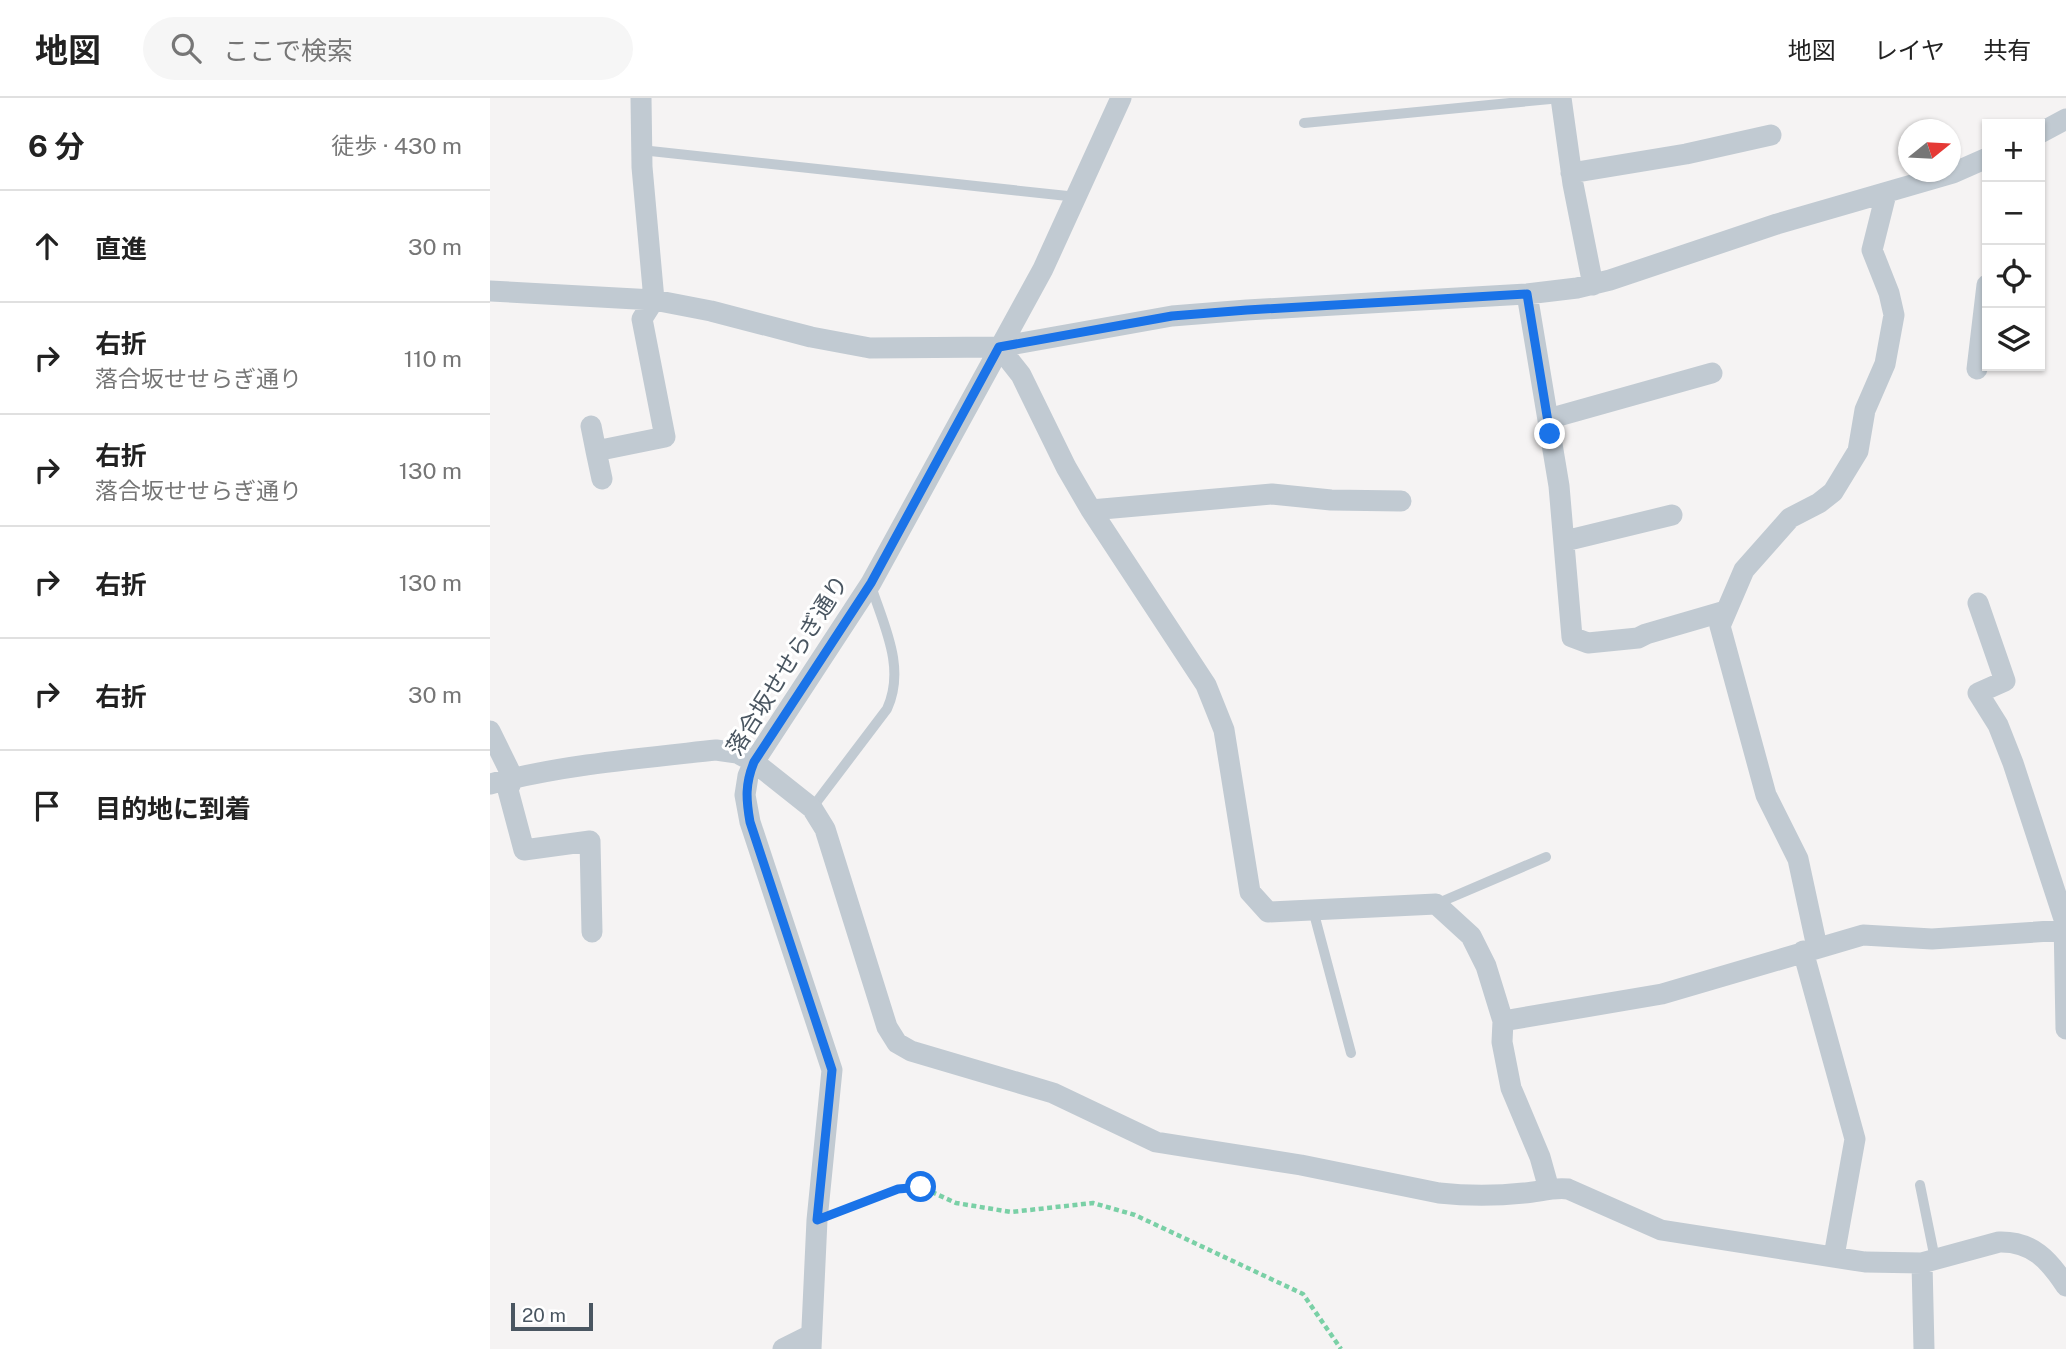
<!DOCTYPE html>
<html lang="ja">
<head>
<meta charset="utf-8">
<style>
  :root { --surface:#fff; --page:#f6f6f6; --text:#222; --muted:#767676; --line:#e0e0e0 }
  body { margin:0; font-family:"Public Sans","Noto Sans JP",sans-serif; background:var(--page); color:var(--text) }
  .controls { position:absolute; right:21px; top:21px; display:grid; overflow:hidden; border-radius:0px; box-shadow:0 2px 5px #0004 }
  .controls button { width:63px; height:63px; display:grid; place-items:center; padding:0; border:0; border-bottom:2px solid var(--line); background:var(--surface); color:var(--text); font:35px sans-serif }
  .compass { position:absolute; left:1408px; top:21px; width:63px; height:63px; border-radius:50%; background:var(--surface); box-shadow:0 2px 5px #0004; rotate:72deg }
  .scale { position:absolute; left:21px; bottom:18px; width:82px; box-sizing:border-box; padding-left:7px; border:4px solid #4a5661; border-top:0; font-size:19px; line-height:24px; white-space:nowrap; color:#4a5661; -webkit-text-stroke:5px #fff; paint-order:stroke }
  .stop { position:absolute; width:21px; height:21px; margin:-16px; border:5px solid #1a73e8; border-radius:50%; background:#fff }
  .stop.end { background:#1a73e8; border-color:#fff; box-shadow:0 2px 7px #0008 }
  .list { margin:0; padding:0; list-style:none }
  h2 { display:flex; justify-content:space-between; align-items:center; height:91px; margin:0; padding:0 28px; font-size:30px }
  h2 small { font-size:23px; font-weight:400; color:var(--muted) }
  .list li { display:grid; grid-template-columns:46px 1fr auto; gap:21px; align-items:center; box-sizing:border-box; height:112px; padding:0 28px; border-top:2px solid var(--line) }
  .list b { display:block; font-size:26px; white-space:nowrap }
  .list p { margin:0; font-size:23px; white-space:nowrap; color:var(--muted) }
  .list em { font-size:23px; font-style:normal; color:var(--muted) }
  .icon { flex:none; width:38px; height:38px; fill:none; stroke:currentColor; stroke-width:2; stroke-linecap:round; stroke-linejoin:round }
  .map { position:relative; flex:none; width:1576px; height:1251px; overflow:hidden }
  header { display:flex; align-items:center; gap:42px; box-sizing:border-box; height:98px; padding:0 35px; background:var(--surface); border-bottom:2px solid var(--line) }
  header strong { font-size:33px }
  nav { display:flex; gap:38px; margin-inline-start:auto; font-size:24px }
  .search { width:490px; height:63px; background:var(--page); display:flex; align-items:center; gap:18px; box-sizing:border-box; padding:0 24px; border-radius:38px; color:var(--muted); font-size:26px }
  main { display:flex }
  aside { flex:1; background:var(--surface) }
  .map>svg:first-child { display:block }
</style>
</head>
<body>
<header>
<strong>地図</strong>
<div class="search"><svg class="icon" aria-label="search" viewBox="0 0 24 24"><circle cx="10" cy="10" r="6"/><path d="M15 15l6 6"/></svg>ここで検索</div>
<nav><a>地図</a><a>レイヤ</a><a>共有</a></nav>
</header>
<main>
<aside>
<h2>6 分<small>徒歩 · 430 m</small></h2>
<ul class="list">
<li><svg class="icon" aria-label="ahead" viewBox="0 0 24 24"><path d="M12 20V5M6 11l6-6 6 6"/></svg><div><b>直進</b></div><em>30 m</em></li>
<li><svg class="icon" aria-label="right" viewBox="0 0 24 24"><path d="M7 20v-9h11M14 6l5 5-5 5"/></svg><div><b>右折</b><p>落合坂せせらぎ通り</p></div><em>110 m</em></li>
<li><svg class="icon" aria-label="right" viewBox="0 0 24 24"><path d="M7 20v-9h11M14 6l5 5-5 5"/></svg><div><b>右折</b><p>落合坂せせらぎ通り</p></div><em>130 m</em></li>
<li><svg class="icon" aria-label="right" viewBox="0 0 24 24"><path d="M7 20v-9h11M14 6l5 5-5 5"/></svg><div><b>右折</b></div><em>130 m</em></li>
<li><svg class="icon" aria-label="right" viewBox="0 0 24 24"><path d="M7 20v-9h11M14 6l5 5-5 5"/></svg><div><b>右折</b></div><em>30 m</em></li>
<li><svg class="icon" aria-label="arrive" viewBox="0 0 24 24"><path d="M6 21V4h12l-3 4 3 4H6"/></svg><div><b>目的地に到着</b></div></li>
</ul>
</aside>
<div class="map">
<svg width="1576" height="1251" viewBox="0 0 1576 1251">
  <rect width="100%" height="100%" fill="#f5f3f3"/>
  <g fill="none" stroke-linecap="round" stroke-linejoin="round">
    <path stroke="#7ad0a6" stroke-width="4.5" stroke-dasharray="5 3.5" stroke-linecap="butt" d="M353 1112 408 1091 431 1089 466 1105 521 1114 603 1105 645 1117 813 1196 851 1251"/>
    <path stroke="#c1cad2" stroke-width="10" d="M814 25 1071 0
      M151 52 587 99
      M322 710 397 611C416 570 394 528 381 488
      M946 806 1056 759
      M823 812 861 955
      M1430 1087 1445 1161"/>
    <path stroke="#c1cad2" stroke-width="21" d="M1071 0 1083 86 1103 187
      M1550 35 1576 21
      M1081 75 1196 56 1281 37
      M0 193 164 202 221 213 321 239 380 250 509 249 682 218 757 212 1037 196 1087 190 1120 182 1287 126 1463 75 1497 60
      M1037 196 1069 388 1082 539 1098 545 1148 540 1156 536 1235 513
      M509 249 531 277 576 369 601 412 716 587 734 632 760 794 778 814 946 806 981 838 996 868 1013 923 1012 944 1021 990 1050 1059 1059 1091
      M1487 271 1497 187
      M1058 321 1222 275
      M101 328 106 353 175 339 152 221 164 202 152 69 151 0
      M106 353 112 381
      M601 412 782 396 841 402 911 403
      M1075 443 1182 417
      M1488 505 1515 583 1488 595 1508 627 1523 665 1574 821 1576 931
      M0 633 23 680 18 692 34 752 100 743 102 834
      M0 686C71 667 153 660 226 652L247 655 264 664 322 710 335 731 397 929 407 945 421 953 563 995 666 1044 811 1067 949 1095C977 1098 1006 1098 1034 1095 1049 1094 1063 1089 1078 1091L1171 1132 1375 1164 1432 1165 1509 1144C1542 1143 1559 1162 1576 1188
      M1327 849 1308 761 1276 697 1230 528 1254 472 1300 420 1329 405 1343 394 1368 353 1375 312 1395 266 1404 217 1399 195 1382 152 1396 96
      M1313 853 1365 1041 1344 1158
      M1013 923 1172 896 1373 837 1442 841 1576 832
      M1432 1165 1434 1251
      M293 1251 321 1237
      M321 1251 327 1122 342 972 260 724 255 697 258 678 264 664 381 485 553 171 631 0"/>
  </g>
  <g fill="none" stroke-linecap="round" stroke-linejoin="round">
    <path stroke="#1a73e8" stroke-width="9" d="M431 1089 408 1091 327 1122 342 972 260 724C256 701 255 686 264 664L381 485 509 249 682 218 757 212 1037 196 1060 336"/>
  </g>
  <g text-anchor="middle" stroke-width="6" stroke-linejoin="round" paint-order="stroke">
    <g font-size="23" fill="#4a5661" stroke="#fff">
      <text transform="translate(297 567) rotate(-58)" y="8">落合坂せせらぎ通り</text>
    </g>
  </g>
</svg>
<div class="controls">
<button>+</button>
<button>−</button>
<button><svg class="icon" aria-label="locate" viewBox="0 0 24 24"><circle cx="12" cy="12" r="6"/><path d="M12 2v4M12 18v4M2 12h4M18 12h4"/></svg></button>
<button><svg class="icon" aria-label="layers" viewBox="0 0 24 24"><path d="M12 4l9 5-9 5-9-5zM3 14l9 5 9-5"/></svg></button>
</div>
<svg class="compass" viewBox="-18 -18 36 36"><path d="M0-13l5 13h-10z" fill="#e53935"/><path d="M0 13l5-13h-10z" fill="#767676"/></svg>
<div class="scale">20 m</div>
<div class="stop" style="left:431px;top:1089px"></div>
<div class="stop end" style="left:1060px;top:336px"></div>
</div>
</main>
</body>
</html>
